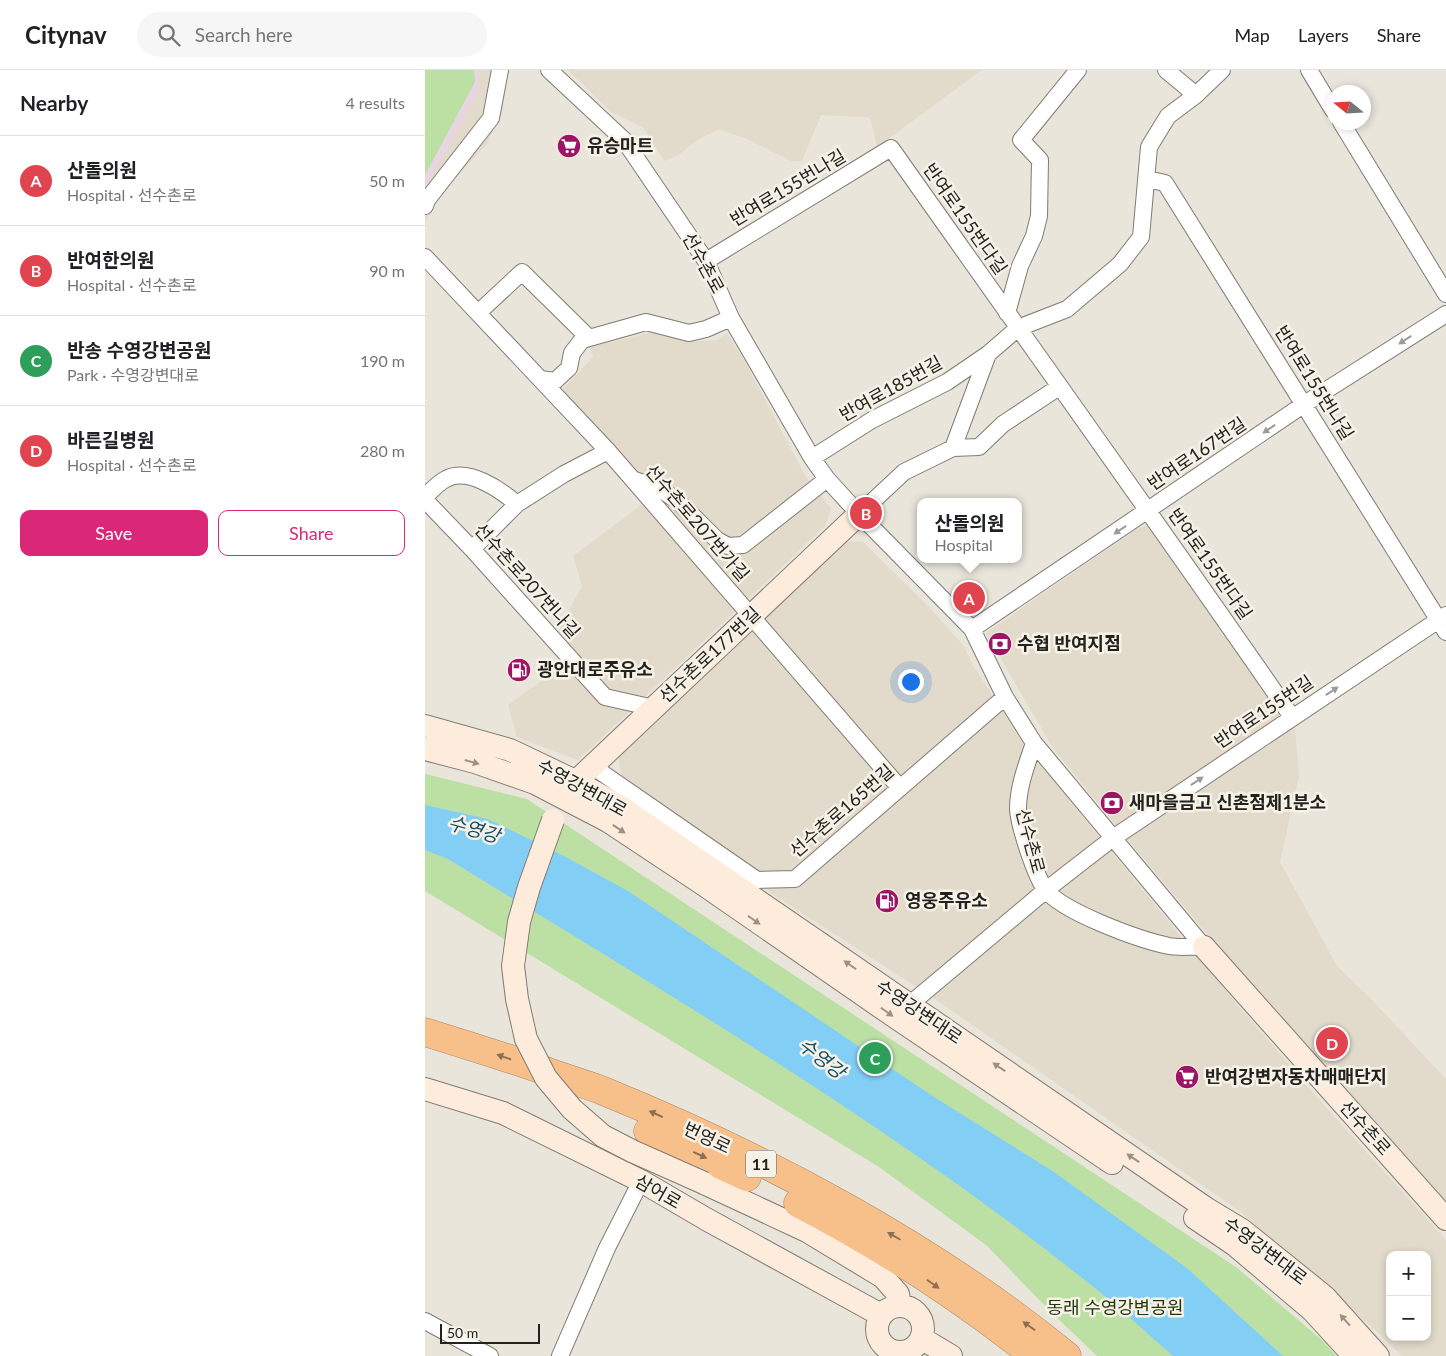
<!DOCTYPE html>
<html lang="en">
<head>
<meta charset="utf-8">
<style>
  :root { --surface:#fff; --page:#f6f6f6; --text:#202124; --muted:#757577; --line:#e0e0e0; --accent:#db2777 }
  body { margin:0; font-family:Lato,"Noto Sans KR",sans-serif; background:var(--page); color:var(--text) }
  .controls { position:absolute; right:15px; bottom:15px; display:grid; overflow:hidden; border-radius:10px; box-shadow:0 2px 8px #0003 }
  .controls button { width:45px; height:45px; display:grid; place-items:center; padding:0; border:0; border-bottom:1px solid var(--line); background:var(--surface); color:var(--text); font:25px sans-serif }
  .compass { position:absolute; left:901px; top:15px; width:45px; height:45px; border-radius:50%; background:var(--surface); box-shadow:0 2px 8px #0003; rotate:288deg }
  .scale { position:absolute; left:15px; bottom:12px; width:100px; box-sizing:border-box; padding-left:5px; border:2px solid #23221e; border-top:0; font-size:14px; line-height:18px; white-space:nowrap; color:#23221e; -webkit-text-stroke:4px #f7f2e8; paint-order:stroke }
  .you { position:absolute; left:485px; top:611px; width:18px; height:18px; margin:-12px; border:4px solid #fff; border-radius:50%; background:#1a73e8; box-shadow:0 0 0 8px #1a73e833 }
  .badge { display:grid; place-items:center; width:32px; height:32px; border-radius:50%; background:var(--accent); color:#fff; font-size:16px; font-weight:700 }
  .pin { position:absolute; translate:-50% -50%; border:2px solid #fff; box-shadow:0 1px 5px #0006 }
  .popup { position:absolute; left:492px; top:428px; width:105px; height:65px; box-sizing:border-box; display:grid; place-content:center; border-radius:10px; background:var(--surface); filter:drop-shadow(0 1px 4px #0005); font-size:16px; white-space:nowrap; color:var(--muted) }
  .popup b { font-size:19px; color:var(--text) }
  .popup::after { content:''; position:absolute; left:50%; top:100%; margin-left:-10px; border:10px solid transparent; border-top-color:var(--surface) }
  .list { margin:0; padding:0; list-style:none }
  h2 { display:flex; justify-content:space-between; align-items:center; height:65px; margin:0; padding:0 20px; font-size:21px }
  h2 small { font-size:16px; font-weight:400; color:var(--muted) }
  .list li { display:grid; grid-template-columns:32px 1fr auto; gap:15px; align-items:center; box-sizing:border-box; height:90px; padding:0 20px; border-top:1px solid var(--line) }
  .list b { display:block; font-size:19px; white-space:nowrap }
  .list p { margin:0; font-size:16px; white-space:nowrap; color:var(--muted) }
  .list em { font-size:16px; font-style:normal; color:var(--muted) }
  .actions { display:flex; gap:10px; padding:15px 20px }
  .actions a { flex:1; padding:11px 0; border:1px solid var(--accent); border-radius:10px; text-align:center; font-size:18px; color:var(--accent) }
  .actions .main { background:var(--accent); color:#fff }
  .icon { flex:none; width:28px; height:28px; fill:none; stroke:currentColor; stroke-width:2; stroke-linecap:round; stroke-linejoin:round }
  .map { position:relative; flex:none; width:1021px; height:1286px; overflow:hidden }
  header { display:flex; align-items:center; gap:30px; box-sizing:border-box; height:70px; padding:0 25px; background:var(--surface); border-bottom:1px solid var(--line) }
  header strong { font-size:24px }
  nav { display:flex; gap:28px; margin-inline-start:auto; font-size:18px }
  .search { width:350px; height:45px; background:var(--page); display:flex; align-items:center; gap:12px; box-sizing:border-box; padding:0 18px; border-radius:28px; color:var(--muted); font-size:19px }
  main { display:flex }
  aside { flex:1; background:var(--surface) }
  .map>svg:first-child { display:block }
</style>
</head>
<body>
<header>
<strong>Citynav</strong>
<div class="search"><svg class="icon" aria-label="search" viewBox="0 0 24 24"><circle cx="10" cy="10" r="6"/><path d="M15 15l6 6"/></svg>Search here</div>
<nav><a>Map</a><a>Layers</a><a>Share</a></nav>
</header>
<main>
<aside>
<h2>Nearby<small>4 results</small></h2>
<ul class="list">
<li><span class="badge" style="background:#e0444e">A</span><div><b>산돌의원</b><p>Hospital · 선수촌로</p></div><em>50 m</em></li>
<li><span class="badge" style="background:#e0444e">B</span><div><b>반여한의원</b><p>Hospital · 선수촌로</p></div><em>90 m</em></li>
<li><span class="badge" style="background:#2e9e5b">C</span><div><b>반송 수영강변공원</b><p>Park · 수영강변대로</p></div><em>190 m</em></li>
<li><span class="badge" style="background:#e0444e">D</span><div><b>바른길병원</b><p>Hospital · 선수촌로</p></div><em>280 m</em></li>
</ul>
<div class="actions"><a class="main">Save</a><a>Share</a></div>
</aside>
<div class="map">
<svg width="1021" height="1286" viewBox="0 0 1021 1286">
  <rect width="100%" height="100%" fill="#e9e5db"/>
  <path fill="#e2daca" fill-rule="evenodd" d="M0 0H79L78 38 62 74 18 121 0 153Z
    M143 0H557L452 77 446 50 442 47 396 45 377 91H366L322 69 294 59 271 71 255 84 239 91 218 57 186 42Z
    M237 260 273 271 293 270 302 263 319 290 381 407 406 439 400 456 153 690 92 667 83 635 138 595 143 574 134 559 157 516 148 486 232 423 137 320 168 287 165 277Z
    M726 455 758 506 851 638 870 658 874 706 855 792 912 896 945 928 1021 1009V1131L801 886 712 781 628 678 561 563 713 458Z
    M418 471 438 472 503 536 539 576 546 592 592 664 669 761 811 933 897 1033 1021 1170V1286H977L949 1259 816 1142 513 931 263 769 199 723 193 684ZM965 1185H1002V1267H965Z"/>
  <path fill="#e8d5e4" d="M0 0H53V22L0 118Z"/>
  <path fill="#bce0a4" d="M0 0H49L50 12 0 105Z
    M0 704 102 729 811 1197 898 1271 911 1286H672L628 1244 561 1175 454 1097 0 821Z"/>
  <path fill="#83cef4" d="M0 735 63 749 137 785 203 821 506 1025 629 1102 763 1199 858 1286H748C719 1261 691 1234 661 1211 461 1052 240 922 23 789L0 780Z"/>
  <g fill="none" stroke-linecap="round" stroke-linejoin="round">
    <g stroke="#807b73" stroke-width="18">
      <path id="street" d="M124 0 199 70 281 191 306 248 387 388 402 409 434 444 547 559 580 627 609 673 779 877
        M741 0 771 25
        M884 0 908 40
        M916 52 1021 224
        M722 109 740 113 1021 562
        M0 136 2 130 66 48 75 0
        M0 187 183 381 475 718
        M281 191 466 78C600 268 735 456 867 647
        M53 243 97 202 164 268
        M582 243 595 196 609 166 614 146 615 90 596 70 653 0
        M115 309 130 311 144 298 147 283 157 270 221 252 264 263 281 259 306 248
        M528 378 563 284
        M387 388 447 350 522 312 563 284 593 258 642 239 695 194 716 167 724 77 743 46 771 25 797 0
        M210 410 235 419 253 431 292 470 303 476 318 475 402 409
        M0 427C6 421 13 413 21 409 43 397 76 420 92 434
        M0 430 47 479 180 627 229 638
        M434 444 479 402 528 378 554 377 578 354 634 317
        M47 479 92 434 139 404 183 381
        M547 559 878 335 1021 244
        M609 673C602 694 593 716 593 739 594 756 610 805 620 819 637 842 715 870 744 876 755 878 767 876 779 877
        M167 696 332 810 370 809 580 627
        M484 935 621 820 688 768 1021 545
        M0 1251 65 1286
        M135 1286 182 1178 216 1111"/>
    </g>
    <g stroke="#807b73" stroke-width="24">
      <path id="secondary" d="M0 656 85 680 152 712 196 737 782 1139 817 1160 900 1227 953 1286
        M0 679 50 692 110 713 183 751 275 812 473 949 687 1093
        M142 720 434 444
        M779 877 1021 1149
        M0 1019 78 1043 216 1111 281 1149 456 1245
        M279 1113 382 1161 458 1207 473 1224 475 1236
        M770 1148 810 1175 887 1240 929 1286
        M452 1259a23 23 0 1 1 46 0a23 23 0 1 1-46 0Z
        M496 1268 526 1286"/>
    </g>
    <g stroke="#ad8864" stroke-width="29">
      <path id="highway" d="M0 962C42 975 84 988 126 1003 143 1009 160 1014 176 1020 338 1086 507 1175 642 1286
        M223 1061 322 1107
        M373 1133C456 1176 536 1228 609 1286"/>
    </g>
    <use href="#street" stroke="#fff" stroke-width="16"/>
    <use href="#secondary" stroke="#fdecdc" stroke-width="22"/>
    <use href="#highway" stroke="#f7bf89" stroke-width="28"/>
    <g stroke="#807b73" stroke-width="24" stroke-linecap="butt">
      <path id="secondary-bridge" d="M128 750 104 817 94 852 88 896 92 929 101 969 121 1008 147 1039 178 1066 207 1081 279 1113"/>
    </g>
    <use href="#secondary-bridge" stroke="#fdecdc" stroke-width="22"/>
  </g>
  <defs><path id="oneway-solid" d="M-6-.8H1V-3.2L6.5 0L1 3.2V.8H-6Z" transform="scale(1.25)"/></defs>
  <g fill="#9c9c9a">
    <use href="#oneway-solid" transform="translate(980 270) rotate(147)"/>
    <use href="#oneway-solid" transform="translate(844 359) rotate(146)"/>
    <use href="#oneway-solid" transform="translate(695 460) rotate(146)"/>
    <use href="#oneway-solid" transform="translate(907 621) rotate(-33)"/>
    <use href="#oneway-solid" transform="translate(772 711) rotate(-34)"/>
  </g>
  <g fill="#9b9186">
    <use href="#oneway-solid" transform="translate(47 692) rotate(16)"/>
    <use href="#oneway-solid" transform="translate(194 759) rotate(34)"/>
    <use href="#oneway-solid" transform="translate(329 850) rotate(35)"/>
    <use href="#oneway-solid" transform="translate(425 895) rotate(-145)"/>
    <use href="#oneway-solid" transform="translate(462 942) rotate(35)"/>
    <use href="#oneway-solid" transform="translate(574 997) rotate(-146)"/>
    <use href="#oneway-solid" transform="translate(708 1088) rotate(-146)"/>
    <use href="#oneway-solid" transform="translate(920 1250) rotate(-132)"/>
  </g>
  <g fill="#8d7054">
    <use href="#oneway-solid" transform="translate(79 987) rotate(-161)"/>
    <use href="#oneway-solid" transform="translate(231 1044) rotate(-156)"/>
    <use href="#oneway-solid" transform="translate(275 1085) rotate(25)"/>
    <use href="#oneway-solid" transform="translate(469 1166) rotate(-150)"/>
    <use href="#oneway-solid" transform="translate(508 1214) rotate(35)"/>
    <use href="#oneway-solid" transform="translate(604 1256) rotate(-145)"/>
  </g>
  <defs>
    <g id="supermarket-disc" transform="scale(1.25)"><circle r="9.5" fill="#9d1666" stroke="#f7f2e8"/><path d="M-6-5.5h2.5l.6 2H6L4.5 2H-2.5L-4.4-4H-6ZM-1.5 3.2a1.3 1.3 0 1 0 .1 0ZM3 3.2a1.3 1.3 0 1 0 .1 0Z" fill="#fff"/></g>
    <g id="bank-disc" transform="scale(1.25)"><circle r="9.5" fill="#9d1666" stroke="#f7f2e8"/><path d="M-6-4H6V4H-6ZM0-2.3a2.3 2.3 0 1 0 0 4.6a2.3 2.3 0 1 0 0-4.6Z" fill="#fff"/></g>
    <g id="fuel-disc" transform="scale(1.25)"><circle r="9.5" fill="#9d1666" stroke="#f7f2e8"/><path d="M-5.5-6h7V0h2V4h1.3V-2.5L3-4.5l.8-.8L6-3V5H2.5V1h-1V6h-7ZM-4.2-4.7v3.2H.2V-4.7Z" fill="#fff"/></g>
  </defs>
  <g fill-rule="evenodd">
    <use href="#supermarket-disc" x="144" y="76"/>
    <use href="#bank-disc" x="575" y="574"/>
    <use href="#fuel-disc" x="94" y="600"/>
    <use href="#bank-disc" x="687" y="733"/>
    <use href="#fuel-disc" x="462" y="831"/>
    <use href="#supermarket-disc" x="762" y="1007"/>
  </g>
  <g text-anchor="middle" stroke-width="5" stroke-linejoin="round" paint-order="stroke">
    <rect fill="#f7f2e8" stroke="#63605b" stroke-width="1" x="321" y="1080.5" width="30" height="27" rx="4"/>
    <g font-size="16" font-weight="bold" fill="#23221e">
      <text x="336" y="1100">11</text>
    </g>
    <g font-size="18" font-weight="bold" fill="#23221e" stroke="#f7f2e8" text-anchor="start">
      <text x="162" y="82">유승마트</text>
      <text x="592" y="580">수협 반여지점</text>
      <text x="112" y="606">광안대로주유소</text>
      <text x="704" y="739">새마을금고 신촌점제1분소</text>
      <text x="480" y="837">영웅주유소</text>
      <text x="780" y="1013">반여강변자동차매매단지</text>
    </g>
    <g font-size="18" fill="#23221e" stroke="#f7f2e8">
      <text transform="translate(363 118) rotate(-31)" y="6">반여로155번나길</text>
      <text transform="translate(540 149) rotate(55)" y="6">반여로155번다길</text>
      <text transform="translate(278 193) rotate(61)" y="6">선수촌로</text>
      <text transform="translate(889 313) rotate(58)" y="6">반여로155번나길</text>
      <text transform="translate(466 319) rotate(-29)" y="6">반여로185번길</text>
      <text transform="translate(772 384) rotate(-34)" y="6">반여로167번길</text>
      <text transform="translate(272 453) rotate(49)" y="6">선수촌로207번가길</text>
      <text transform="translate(785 494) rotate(55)" y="6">반여로155번다길</text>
      <text transform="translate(102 511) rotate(48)" y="6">선수촌로207번나길</text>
      <text transform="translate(285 585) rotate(-43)" y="6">선수촌로177번길</text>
      <text transform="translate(839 642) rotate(-34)" y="6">반여로155번길</text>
      <text transform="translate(157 718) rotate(29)" y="6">수영강변대로</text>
      <text transform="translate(417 741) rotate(-41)" y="6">선수촌로165번길</text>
      <text transform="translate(605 771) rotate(75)" y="6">선수촌로</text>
      <text transform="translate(494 942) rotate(34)" y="6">수영강변대로</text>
      <text transform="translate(940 1058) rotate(48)" y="6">선수촌로</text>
      <text transform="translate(282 1068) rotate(25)" y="6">번영로</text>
      <text transform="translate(233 1122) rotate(30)" y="6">삼어로</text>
      <text transform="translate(840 1181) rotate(37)" y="6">수영강변대로</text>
    </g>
    <g font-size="18" fill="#1f360b" stroke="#f7f2e8">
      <text x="690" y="1244">동래 수영강변공원</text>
    </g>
    <g font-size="19" font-style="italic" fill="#124f68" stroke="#f7f2e8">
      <text transform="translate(49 759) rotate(16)" y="7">수영강</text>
      <text transform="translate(397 988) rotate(38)" y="7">수영강</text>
    </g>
  </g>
</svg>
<div class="controls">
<button>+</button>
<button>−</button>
</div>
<svg class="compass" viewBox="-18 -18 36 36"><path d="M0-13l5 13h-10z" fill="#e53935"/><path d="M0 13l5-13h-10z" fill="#757577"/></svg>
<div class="scale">50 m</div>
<div class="you"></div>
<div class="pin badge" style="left:544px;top:528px;background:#e0444e">A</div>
<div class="popup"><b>산돌의원</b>Hospital</div>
<div class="pin badge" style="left:441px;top:443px;background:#e0444e">B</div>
<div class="pin badge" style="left:450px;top:988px;background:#2e9e5b">C</div>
<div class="pin badge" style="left:907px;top:973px;background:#e0444e">D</div>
</div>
</main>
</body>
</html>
